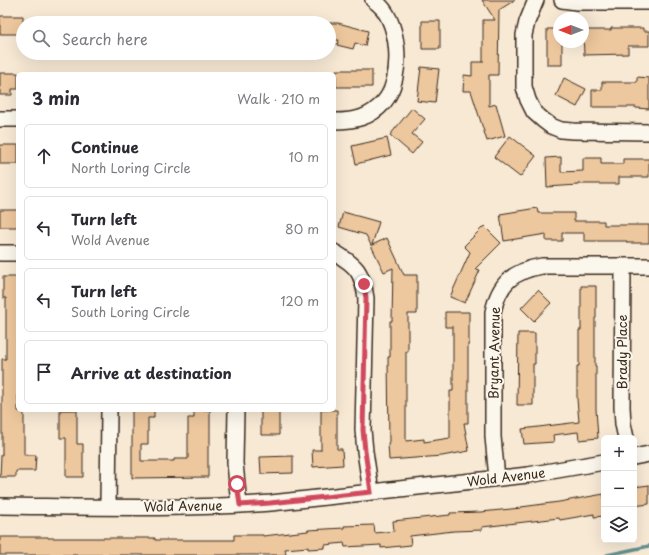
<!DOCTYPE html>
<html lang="en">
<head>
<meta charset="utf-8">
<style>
  :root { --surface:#fff; --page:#f7f7f7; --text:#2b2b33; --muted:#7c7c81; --line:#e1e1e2 }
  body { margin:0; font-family:"Playpen Sans",sans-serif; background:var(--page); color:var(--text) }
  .controls { position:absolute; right:12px; bottom:12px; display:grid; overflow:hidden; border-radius:6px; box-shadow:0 4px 16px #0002 }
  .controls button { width:36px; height:36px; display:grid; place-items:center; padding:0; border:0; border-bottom:1px solid var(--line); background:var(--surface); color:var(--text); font:20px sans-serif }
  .compass { position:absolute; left:553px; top:12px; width:36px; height:36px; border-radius:50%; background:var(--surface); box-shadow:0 4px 16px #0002; rotate:270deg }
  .stop { position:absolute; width:12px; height:12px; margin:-9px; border:3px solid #d1495b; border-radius:50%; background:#fff }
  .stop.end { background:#d1495b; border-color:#fff; box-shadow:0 1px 4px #0008 }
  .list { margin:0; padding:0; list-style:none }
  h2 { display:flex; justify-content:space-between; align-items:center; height:52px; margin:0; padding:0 16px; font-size:17px }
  h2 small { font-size:13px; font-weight:400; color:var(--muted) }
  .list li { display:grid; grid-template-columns:26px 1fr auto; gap:12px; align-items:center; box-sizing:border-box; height:64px; margin:0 8px 8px; padding:0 8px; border:1px solid var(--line); border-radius:6px }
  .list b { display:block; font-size:15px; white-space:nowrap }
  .list p { margin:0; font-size:13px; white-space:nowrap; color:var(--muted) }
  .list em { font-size:13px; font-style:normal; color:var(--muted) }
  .icon { flex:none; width:22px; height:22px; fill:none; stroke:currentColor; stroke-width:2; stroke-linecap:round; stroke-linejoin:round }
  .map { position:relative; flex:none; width:649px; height:555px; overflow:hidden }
  .search { position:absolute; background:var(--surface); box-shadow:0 4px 16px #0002; left:16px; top:16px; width:320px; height:44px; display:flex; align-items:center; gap:10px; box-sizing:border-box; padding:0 14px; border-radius:22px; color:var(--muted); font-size:15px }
  .panel { position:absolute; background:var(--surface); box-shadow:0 4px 16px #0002; left:16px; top:72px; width:320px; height:340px; border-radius:6px }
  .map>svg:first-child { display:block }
</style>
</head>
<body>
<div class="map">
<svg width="649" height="555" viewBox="0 0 649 555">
  <rect width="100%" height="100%" fill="#f7e9d4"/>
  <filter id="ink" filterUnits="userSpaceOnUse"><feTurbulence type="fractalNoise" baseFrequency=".025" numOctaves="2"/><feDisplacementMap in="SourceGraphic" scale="8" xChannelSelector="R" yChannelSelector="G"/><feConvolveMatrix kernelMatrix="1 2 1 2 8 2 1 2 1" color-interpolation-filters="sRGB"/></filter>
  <g filter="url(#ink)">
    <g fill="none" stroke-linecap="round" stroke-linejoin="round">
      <path stroke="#658f90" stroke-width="3.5" d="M607 555 649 546"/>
    </g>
    <path fill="#edc79d" stroke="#3b2a1e" d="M482 0H515L499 10 498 75H489V106L496 104 505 136 487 141 471 91H463L464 75 472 76V62H483V20H495Z
      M0 16H23V34H0Z
      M422 21H440V49H422Z
      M329 23H338L368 31 365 46 355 43 353 49 337 45 339 40H329Z
      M611 28H643V31H649V46H628V54L584 55 583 30H611Z
      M547 29H559V42H562V65H547Z
      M421 67 439 69 435 103 417 101Z
      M336 70H372V87H336Z
      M0 73H18V89H12V95H0Z
      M637 77 649 78V109L636 108V107H592V90H602V82H637Z
      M564 78 586 89 577 107 556 96Z
      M412 108 425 119 412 134 422 142 412 154 390 135Z
      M510 136 536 156 520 177 494 157Z
      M387 138 391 155 356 164 352 146Z
      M0 145H18V164H0Z
      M561 157V172L583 171V158H601V164H623V159H649V177H619V184H578V185L547 187 546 158Z
      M537 208 538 213H574V221H604V225H649V243H627V241H584V233H562V241H546V234L504 241 500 214Z
      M0 210H18V227H0Z
      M343 212 379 222 372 245 387 238 404 275H417V314H408V352H406V441L424 439V442L450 438V391H453V327H445V312H469V344H468V423H464L469 451 442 456 389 460 388 443 389 442 388 357H390V321H392L393 268 384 272 366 235 339 227Z
      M484 226 501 243 475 269 480 270 465 303 450 297 470 252 464 246Z
      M3 277H18V411H24V455H36L35 471H16V477H0L1 455H2V359H6V298H3Z
      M581 286H596V318H595V366H596V409L598 438 579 440 578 432 553 435 554 442 524 444 522 429 579 422 577 399V366H579V330H581Z
      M538 290 551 303 534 321 521 308Z
      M518 333H535V364H533V405H517Z
      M60 410H77V444H83V477H66V438H60Z
      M132 410H154V418H148V444H141V461H174V459H188V418H194V410H210V446H208V477L132 478Z
      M261 410H279V435H261Z
      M321 410H337V449H342L343 465 313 467 312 450H321Z
      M293 456V473L261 474 260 457Z
      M649 485V504L634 506V487Z
      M604 494V516L594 517V514L560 520 559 518 482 527V530L454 531 410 536 411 545 381 548V545L345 547 344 543 325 545V548L308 549V547L285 549 286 555H0V537H48V538H155V540H234V535H263V536L308 531V530L344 528V526L374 525 375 533 394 531 393 521 450 515V513L481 512 521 508V507L559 502Z"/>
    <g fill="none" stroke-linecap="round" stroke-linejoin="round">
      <g stroke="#3b2a1e" stroke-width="18">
        <path id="minor" d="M536 0 527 22 524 35V87L528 100 534 112 543 120 551 126 561 130 573 131 649 132
          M562 0 577 2H649
          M0 119H18
          M334 121C355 121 370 118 384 102 404 79 401 16 373 0
          M334 252C357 266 362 271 366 298L363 430 365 451 371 492
          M0 253H18
          M623 266 622 407 623 424 626 438
          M236 410 235 463 239 505
          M634 457 649 454
          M497 478 493 437V312C499 283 513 271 542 266H649
          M0 506C90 507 180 510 271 503L528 475 604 462
          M108 507 109 410"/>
      </g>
      <use href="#minor" stroke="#fbf7ec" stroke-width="15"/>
    </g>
  </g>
  <g fill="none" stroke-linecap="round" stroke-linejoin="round" filter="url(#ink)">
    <path stroke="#d1495b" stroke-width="5" d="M237 484 240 505 270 503 371 492 365 451 363 430 366 298 364 284"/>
  </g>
  <g text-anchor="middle" stroke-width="4" stroke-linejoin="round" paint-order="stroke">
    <g font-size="13" fill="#3b2a1e" stroke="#fbf7ec">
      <text transform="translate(622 352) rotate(-90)" y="5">Brady Place</text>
      <text transform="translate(494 353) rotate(-89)" y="5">Bryant Avenue</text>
      <text transform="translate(506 477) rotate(-7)" y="5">Wold Avenue</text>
      <text transform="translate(183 506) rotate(-1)" y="5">Wold Avenue</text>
    </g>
  </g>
</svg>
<div class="controls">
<button>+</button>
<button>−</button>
<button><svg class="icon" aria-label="layers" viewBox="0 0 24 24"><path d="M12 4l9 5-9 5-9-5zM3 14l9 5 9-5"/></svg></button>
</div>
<svg class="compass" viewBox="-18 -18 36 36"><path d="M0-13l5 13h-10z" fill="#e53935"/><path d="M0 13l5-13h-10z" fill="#7c7c81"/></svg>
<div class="stop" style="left:237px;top:484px"></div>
<div class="stop end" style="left:364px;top:284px"></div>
<div class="search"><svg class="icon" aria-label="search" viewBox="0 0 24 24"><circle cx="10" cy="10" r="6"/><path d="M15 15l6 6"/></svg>Search here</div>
<section class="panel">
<h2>3 min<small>Walk · 210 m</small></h2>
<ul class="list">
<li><svg class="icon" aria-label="ahead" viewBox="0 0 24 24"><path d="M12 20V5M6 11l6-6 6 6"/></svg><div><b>Continue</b><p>North Loring Circle</p></div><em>10 m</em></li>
<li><svg class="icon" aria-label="left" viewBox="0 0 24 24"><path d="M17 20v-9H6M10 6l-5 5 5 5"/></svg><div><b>Turn left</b><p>Wold Avenue</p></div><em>80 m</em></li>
<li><svg class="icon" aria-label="left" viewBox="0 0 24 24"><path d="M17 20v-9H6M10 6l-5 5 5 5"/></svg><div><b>Turn left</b><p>South Loring Circle</p></div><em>120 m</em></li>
<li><svg class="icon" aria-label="arrive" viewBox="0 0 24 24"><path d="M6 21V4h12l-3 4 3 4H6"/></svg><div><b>Arrive at destination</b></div></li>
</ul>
</section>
</div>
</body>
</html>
